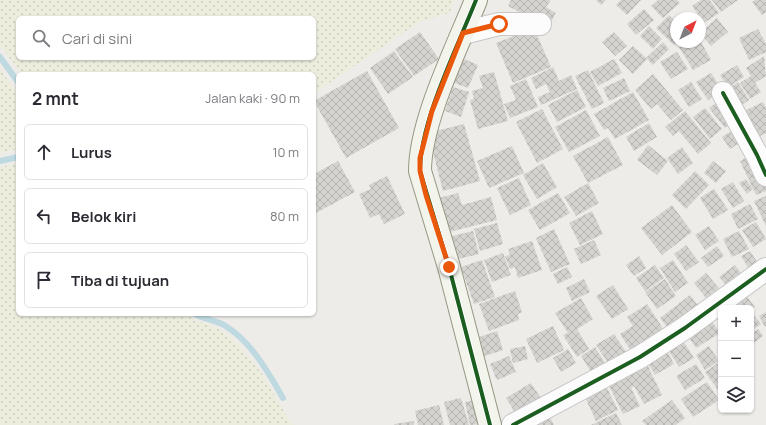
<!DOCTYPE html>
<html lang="id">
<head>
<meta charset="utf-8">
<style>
  :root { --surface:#fff; --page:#f7f7f7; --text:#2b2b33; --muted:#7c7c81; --line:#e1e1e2 }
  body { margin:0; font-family:Manrope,sans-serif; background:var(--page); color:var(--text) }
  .controls { position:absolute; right:12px; bottom:12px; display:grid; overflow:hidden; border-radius:6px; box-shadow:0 1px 3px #0004 }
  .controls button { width:36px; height:36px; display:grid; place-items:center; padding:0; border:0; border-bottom:1px solid var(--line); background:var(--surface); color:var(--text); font:20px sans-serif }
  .compass { position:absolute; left:670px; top:12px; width:36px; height:36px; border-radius:50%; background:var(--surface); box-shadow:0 1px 3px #0004; rotate:42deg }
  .stop { position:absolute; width:12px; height:12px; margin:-9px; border:3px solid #ea580c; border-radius:50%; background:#fff }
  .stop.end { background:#ea580c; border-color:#fff; box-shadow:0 1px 4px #0008 }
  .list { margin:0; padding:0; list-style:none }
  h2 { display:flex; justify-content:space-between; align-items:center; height:52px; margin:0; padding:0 16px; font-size:17px }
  h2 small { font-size:13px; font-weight:400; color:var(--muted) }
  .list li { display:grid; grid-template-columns:26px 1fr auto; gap:12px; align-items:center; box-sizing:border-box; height:56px; margin:0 8px 8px; padding:0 8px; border:1px solid var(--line); border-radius:6px }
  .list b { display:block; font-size:15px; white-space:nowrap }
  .list em { font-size:13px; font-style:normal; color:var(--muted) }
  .icon { flex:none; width:22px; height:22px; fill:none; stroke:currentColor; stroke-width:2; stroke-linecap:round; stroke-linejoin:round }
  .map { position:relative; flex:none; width:766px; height:425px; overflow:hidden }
  .search { position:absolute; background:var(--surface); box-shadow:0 1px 3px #0004; left:16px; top:16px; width:300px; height:44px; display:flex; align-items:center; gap:10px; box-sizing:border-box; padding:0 14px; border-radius:6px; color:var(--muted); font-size:15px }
  .panel { position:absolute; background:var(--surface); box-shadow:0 1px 3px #0004; left:16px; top:72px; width:300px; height:244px; border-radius:6px }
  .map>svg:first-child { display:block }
</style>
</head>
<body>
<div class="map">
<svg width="766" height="425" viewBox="0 0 766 425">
  <defs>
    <pattern id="farmland-dots" width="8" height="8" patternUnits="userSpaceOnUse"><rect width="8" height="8" fill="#ededdd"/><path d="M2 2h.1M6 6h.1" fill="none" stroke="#cbcbbd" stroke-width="1.8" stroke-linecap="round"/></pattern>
    <pattern id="building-cross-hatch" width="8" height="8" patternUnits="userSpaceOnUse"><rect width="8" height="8" fill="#d5d3d0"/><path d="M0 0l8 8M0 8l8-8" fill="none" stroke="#b7b5b2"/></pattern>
  </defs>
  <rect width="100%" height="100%" fill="#eeece9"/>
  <path fill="url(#farmland-dots)" fill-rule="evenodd" d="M0 0H455L449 13 419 22 314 93V74H21L0 45ZM18 18H314V58H18Z
    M0 69 18 94V149L0 153Z
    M18 163V314H186L195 321 205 323 220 330 235 341 261 372 288 418 295 425H0V167Z"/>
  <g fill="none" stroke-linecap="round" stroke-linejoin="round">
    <path stroke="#bed9e0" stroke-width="6" d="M0 57 18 82
      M0 161 18 157
      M195 314C203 319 215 320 224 325 251 341 268 372 283 398"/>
  </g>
  <path fill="url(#building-cross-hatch)" d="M511 0H551L546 7 556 13 551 22 541 16 538 22 508 6Z
    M596 0H606L601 5Z
    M621 0H641L627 15 616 5Z
    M658 0H677L680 3 663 18 651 6Z
    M701 0H710L719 13 704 23 692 6Z
    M712 0H738L721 12Z
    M755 0H766V12L762 15 752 2Z
    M644 9 654 20 636 35 627 24Z
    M669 15 676 22V43L674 45 656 28Z
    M717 18 728 32 711 46 700 33Z
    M649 26 662 39 653 49 640 36Z
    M534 28 551 67 513 83 496 43Z
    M758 29 766 44V52L749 60 739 38Z
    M420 32 439 59 414 76 395 49Z
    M614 32 627 46 615 56 602 42Z
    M663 42 669 49 653 65 646 58Z
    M687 42H701L711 60 693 70 679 47Z
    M633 46 647 59 633 74 619 60Z
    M394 51 413 77 388 94 370 68Z
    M677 52 688 69 671 79 660 62Z
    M764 56 766 76 755 83 761 92 750 99 740 83 751 76 746 68Z
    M462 58 478 65 468 88 452 82Z
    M614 59 622 73 598 86 590 72Z
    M737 65 744 77 728 87 720 75Z
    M553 67 559 81 571 75 577 89 541 105 538 97 550 92 546 84 536 89 531 78Z
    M588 70 604 103 592 109 575 76Z
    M367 71 399 128 346 158 314 101Z
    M494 72 508 121 478 129 470 100 474 99 472 91 483 88 479 76Z
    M711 73 722 90 708 100 696 82Z
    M653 74 683 110 671 120 657 104 651 109 635 90Z
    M624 78 630 91 609 101 603 88Z
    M526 79 538 107 510 118 504 104 516 100 510 86Z
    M691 82 702 99 689 107 678 90Z
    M738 82 749 100 737 108 726 90Z
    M453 87 469 92 461 117 445 111Z
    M577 90 586 107 557 122 548 105Z
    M633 92 649 120 615 139 608 128 604 130 594 114Z
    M720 100 735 120 725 128 709 108Z
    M763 102 766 108V133L756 138 742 112Z
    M705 108 722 129 710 139 693 117Z
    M542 109 563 149 537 163 516 122Z
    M586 110 600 136 569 152 555 127Z
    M685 111 711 143 698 154 679 131 673 136 665 127Z
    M649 123 657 137 634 151 626 137Z
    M464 124 480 181 443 191 428 133Z
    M734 129 742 141 730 149 722 137Z
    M608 137 623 165 588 183 573 156Z
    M648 145 668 161 657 175 637 160Z
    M512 146 524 173 489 188 477 161Z
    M682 147 693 163 678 174 667 158Z
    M754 154 766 179V191L756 195 740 161Z
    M338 161 355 192 314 214V174Z
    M713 161 726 171 716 183 704 173Z
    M543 163 557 187 537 199 523 175Z
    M695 171 709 185 686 209 672 195Z
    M387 176 405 214 384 224 379 214 370 218 359 194 371 189 369 185Z
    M519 178 531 205 510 215 497 188Z
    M746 179 753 189 747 194 739 183Z
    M733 182 744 201 733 208 721 189Z
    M588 183 599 203 576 216 564 197Z
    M714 189 728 210 713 219 700 198Z
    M458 193 462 205 491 197 497 220 449 232 439 198Z
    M558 193 570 213 540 230 528 210Z
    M766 196V226L754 201Z
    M750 204 758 219 738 229 731 214Z
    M672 205 692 232 662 255 641 228Z
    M592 211 603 234 580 245 569 223Z
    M756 222 766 239 753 247 742 230Z
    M497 223 503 244 480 251 474 229Z
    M709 226 719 241 705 250 695 235Z
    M554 229 570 264 551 272 536 238Z
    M473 231 479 254 458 259 452 236Z
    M739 231 749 249 732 257 723 239Z
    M594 240 601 255 581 264 574 249Z
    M532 241 542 270 518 278 515 267 510 269 505 256 510 255 508 249Z
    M686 245 699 262 686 271 674 254Z
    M717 246 724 256 708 267 701 258Z
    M750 251 759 265 750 271 741 256Z
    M503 253 511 275 492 282 484 260Z
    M639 256 646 268 634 276 626 265Z
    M482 260 495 297 474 304 461 267Z
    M673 260 688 283 675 292 660 268Z
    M655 265 664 278 645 291 636 278Z
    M735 265 745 279 730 290 719 277Z
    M567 267 572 277 558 284 553 274Z
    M706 273 719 288 706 298 694 283Z
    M584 279 590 292 572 301 566 288Z
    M665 279 676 296 657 309 645 292Z
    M613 285 628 309 612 319 596 296Z
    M742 290 755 307 751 310V308H721V317L715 309Z
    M515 291 522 312 518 314 519 320 489 331 479 304Z
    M690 295 700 308 670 331 660 318Z
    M581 298 593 319 577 329 589 349 577 357 563 335 568 333 555 313Z
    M647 304 664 330 631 351 620 334 633 326 627 317Z
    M751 311 761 324 751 331Z
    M766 312V326L765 327 759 316Z
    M709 317 720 333 696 348 685 332Z
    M553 326 564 350 537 363 526 339Z
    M758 329 763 336 751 345V334Z
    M497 331 503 350 482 357 479 349 483 348 479 337Z
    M614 334 628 355 611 367 596 345Z
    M680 336 694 358 679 367 665 345Z
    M525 346 528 359 513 363 510 349Z
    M709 346 719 361 705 370 696 355Z
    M595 347 607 366 593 375 581 356Z
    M568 349 576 363 561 372 553 358Z
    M666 349 674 364 655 375 646 360Z
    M509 356 516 372 497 380 490 364Z
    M645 360 662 395 644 404 634 386 631 388 640 406 623 414 606 380Z
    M718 363 721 368V388L718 390 705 372Z
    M696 364 705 378 685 390 676 376Z
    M604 382 618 410 596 421 583 393Z
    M707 382 719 400 693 417 681 399Z
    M531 383 542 400 517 416 506 398Z
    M461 398 469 425H450L444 402Z
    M476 400 482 424 470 425 465 402Z
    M672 400 685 418 676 425H646L642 421Z
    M439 405 444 425H418L415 411Z
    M546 410 554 425H528Z
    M616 413 622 425H591Z
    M414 421V425H394V424Z"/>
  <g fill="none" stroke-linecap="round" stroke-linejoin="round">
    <g stroke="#c7c6c5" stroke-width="24">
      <path id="street" d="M463 33 499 24H540
        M723 93 757 155 766 175
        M513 425 640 357 685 328 766 269"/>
    </g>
    <g stroke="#979781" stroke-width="24">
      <path id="secondary" d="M476 0C457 48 420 121 420 171L449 267 490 425"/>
    </g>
    <use href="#street" stroke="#fcfcfc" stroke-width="22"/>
    <use href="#secondary" stroke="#f3f4ec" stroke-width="22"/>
    <g stroke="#fff" stroke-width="6">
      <path id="cycleway" d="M476 0C457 48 420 121 420 171L449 267 490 425
        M723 93 757 155 766 175
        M513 425 640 357 685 328 766 269"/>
    </g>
    <use href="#cycleway" stroke="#1b5e20" stroke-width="4"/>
  </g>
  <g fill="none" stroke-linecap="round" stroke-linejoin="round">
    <path stroke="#ea580c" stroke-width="5" d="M449 267 426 195 420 171V158L432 111 463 33 499 24"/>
  </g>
</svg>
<div class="controls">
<button>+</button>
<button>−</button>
<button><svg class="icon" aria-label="layers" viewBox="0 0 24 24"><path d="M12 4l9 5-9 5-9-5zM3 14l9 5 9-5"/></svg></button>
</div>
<svg class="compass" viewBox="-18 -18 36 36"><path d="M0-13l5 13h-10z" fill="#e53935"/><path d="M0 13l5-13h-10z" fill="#7c7c81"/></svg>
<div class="stop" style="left:499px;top:24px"></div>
<div class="stop end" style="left:449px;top:267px"></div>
<div class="search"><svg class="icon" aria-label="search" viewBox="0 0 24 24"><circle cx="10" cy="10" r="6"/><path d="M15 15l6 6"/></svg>Cari di sini</div>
<section class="panel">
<h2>2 mnt<small>Jalan kaki · 90 m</small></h2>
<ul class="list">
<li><svg class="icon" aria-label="ahead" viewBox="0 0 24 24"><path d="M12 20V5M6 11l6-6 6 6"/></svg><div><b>Lurus</b></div><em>10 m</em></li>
<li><svg class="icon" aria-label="left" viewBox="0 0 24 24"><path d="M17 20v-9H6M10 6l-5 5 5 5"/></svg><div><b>Belok kiri</b></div><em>80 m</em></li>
<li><svg class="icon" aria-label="arrive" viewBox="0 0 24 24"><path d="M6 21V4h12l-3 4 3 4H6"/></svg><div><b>Tiba di tujuan</b></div></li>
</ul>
</section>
</div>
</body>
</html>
